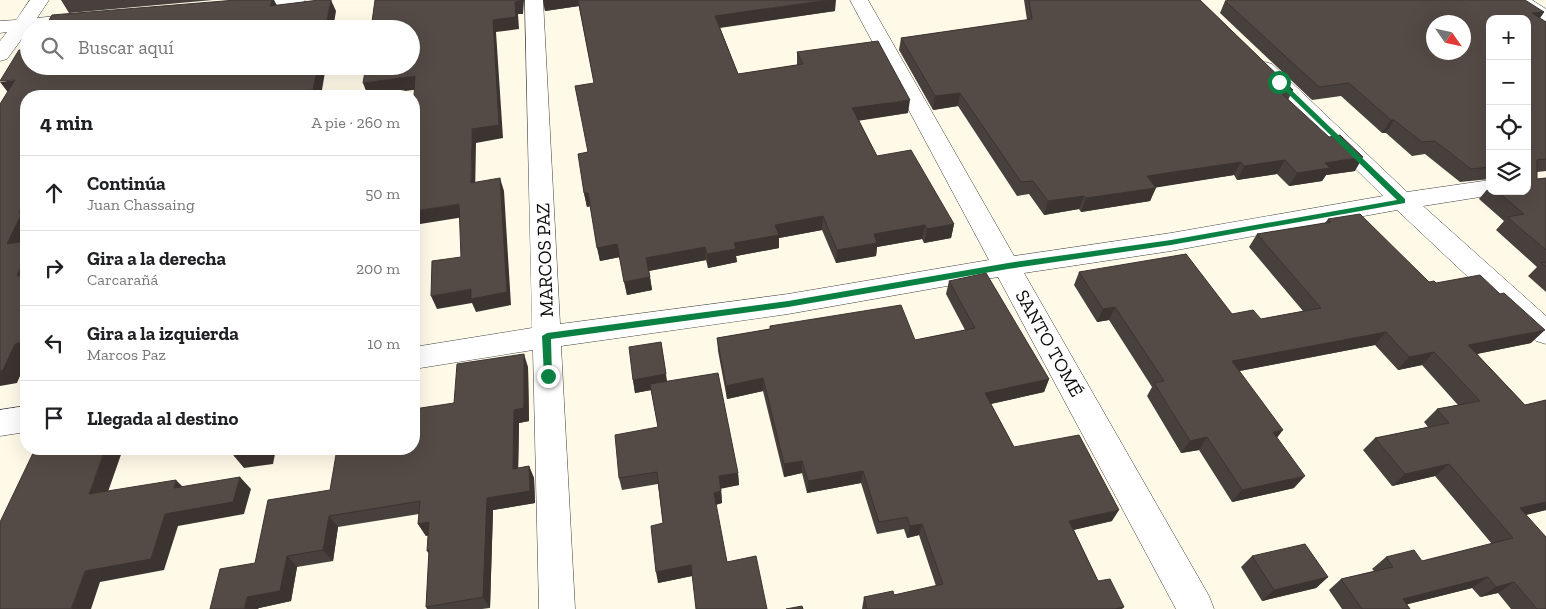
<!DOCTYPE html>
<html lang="es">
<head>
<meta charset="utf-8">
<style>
  :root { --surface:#fff; --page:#f6f6f6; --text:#202124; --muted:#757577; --line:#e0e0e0 }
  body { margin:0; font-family:"Zilla Slab",serif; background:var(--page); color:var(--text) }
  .controls { position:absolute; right:15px; top:15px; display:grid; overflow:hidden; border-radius:10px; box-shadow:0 5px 20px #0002 }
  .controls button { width:45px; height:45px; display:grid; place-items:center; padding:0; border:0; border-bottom:1px solid var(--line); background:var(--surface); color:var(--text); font:25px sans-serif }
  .compass { position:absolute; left:1426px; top:15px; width:45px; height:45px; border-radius:50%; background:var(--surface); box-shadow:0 5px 20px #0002; rotate:124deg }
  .stop { position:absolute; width:15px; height:15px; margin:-11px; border:4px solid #0b8043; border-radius:50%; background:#fff }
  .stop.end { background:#0b8043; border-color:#fff; box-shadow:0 1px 5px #0008 }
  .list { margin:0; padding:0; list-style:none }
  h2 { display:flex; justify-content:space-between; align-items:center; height:65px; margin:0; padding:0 20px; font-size:21px }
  h2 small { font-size:16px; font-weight:400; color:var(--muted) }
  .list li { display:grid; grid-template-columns:32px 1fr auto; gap:15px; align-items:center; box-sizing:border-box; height:75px; padding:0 20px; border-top:1px solid var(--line) }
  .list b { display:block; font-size:19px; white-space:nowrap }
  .list p { margin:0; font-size:16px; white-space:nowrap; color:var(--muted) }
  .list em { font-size:16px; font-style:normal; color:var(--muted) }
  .icon { flex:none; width:28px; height:28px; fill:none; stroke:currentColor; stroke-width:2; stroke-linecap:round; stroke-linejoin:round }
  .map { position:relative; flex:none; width:1546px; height:609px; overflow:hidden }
  .search { position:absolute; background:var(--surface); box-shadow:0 5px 20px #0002; left:20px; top:20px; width:400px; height:55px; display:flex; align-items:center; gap:12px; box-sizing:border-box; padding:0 18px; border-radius:28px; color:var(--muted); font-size:19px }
  .panel { position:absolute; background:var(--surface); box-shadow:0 5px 20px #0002; left:20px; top:90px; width:400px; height:365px; border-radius:20px }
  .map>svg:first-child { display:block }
</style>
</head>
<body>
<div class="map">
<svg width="1546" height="609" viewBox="0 0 1546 609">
  <rect width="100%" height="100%" fill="#fffae8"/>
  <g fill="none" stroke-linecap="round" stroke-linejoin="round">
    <g stroke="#3e3e3e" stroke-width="1">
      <path id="minor" d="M30 0H49L37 18 85 13 92 15 95 19 92 23 85 25 29 29 7 59 0 61V41L7 32 0 33V21L16 20Z
        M238 0H305L303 4 296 6 238 12 231 10 229 6 231 2Z
        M525 0H543L560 324 788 294 989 260 850 0H868L1014 256 1171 233 1383 196 1258 72 1255 68 1258 64 1265 62 1272 64 1407 192 1490 180V191H1500L1499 194 1423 206 1546 316V344L1536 341 1397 210 1171 251 1024 273 1209 596 1214 609H1176L998 277 788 314 561 346 575 609H539L533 350 414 369V347L532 328Z
        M1510 0H1532L1546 9V23L1539 21 1512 4Z
        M26 406V432L0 436V410Z"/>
    </g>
    <use href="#minor" fill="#fff" fill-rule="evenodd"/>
  </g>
  <path fill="#48403c" d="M61 0H213L69 13Z
    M543 0 835 11 720 28 738 74 797 65V52L908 113 859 120 877 156 954 224 951 238 924 243 922 239 877 247 876 256 836 263 822 230 779 238V248L736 256 737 262 708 268 706 260 649 271 652 290 627 295 620 257 600 261 590 206 587 207 584 193 594 83 579 6 545 11Z
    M1024 0H1200L1293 90 1288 100 1355 171 1326 175 1322 181 1289 186 1277 174 1237 180 1234 175 1156 187 1150 201 1081 212 1079 209 1044 215 1029 194 1017 196 958 106 933 110 899 50 901 38 1027 20Z
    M1225 1 1544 12 1540 18 1546 22V171L1537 172V179L1546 178V292L1528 276 1537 267 1496 230 1504 221 1479 199 1490 186V191H1527L1490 19V179L1460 182 1425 154 1412 156 1386 133H1382L1341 96 1312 100 1220 13Z
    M1328 219 1429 282 1436 283 1531 343 1477 354 1525 405 1546 400V510L1526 515 1546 609H1511L1498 593 1480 597 1472 588 1407 604 1410 609H1342L1329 590 1341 579 1374 571 1372 569 1386 557 1422 561 1492 544 1435 476 1392 486 1363 450 1375 438 1428 427 1424 422 1437 409 1458 405 1422 365 1398 370 1375 345 1239 371 1277 438 1294 488 1232 502 1199 450 1181 453 1147 396 1152 387 1109 320 1097 322 1074 285 1079 272 1232 314 1261 319 1303 311 1249 247 1257 234 1325 223Z
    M949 281 1049 379 1044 392 991 404 1014 447 1112 521 1074 530 1098 581 1124 607 1122 609H862L864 597 894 595 936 586 919 535 907 538 904 529 877 534 861 483 807 493 802 473 784 477 763 391 727 399 718 351 717 338 770 329V326L915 340 965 330 946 294Z
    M528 367 529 421 519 423 518 468 529 466 534 478 535 503 493 510 490 608 482 609H427L426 607 429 554 427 551 428 535 426 536 418 524 419 514 338 527 333 561 297 567 291 601 259 608 255 563 330 490 454 403Z
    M633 380 667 381 738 473 739 485 721 488 722 503 716 504 692 576 658 583 663 523 658 484 622 490 619 478 658 427 651 390 635 393Z
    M1252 556 1328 577 1316 588 1262 601 1241 567Z"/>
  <path fill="#3b3431" d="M272 0H274L279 9 270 6Z
    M331 0 336 11 333 29H325Z
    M520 0H524L523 14H518L519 29 496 32 503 138 476 143 475 196 471 183 472 129 493 20 515 2Z
    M543 0H578L579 6 545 11Z
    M827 0H836L835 11 715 28V16Z
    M1544 12 1535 25 1532 13Z
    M318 66H326L321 96H266Z
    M415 76 420 89 368 96 363 83Z
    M15 80 10 95 0 82Z
    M960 93 958 106 933 110 935 96Z
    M910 100 908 113 851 122 852 108Z
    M1391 120H1394L1386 133H1382Z
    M1363 157 1355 171 1326 175 1322 181 1289 186 1297 173 1325 163Z
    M1285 160 1277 174 1237 180 1244 166Z
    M1241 162 1234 175 1141 190 1147 176Z
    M500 178 504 191 511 305 476 312 472 303 437 309 431 296 471 289Z
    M1156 188 1150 201 1081 212 1086 198Z
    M584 193H588L591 206 587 207Z
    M1084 196 1079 209 1044 215 1048 201Z
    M26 198V242L7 244 19 213Z
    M459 204 464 217 414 225V211Z
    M823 216 822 230 779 238V248L736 256 737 262 708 268 707 254 775 225Z
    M954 224 951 238 924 243 927 229Z
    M925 225 922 239 877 247 876 256 836 263 837 250 874 234Z
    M617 244 620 257 600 261 597 248Z
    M705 247 706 260 648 271 646 258Z
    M26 254V286L17 276Z
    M650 277 652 290 627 295 624 282Z
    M1115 307 1109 320 1097 322 1103 309Z
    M1545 330 1531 343 1456 358 1468 345Z
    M26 332V362L17 383 0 386V371L15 344Z
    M1386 332 1375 345 1224 374 1232 361Z
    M661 342 668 387 635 393 633 380Z
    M1434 352 1422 365 1398 370 1409 357Z
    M524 354 528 367 529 421 519 423 518 481 513 469 514 410Z
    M763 378V391L727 399 726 386Z
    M1049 379 1044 392 981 406 985 393Z
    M1283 430 1273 443V432Z
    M1207 437 1199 450 1181 453 1190 441Z
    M105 449H123L103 506 89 494Z
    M263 449H276L273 464 244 468 234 456Z
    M802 461V473L784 477V464Z
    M1449 464 1435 476 1392 486 1405 474Z
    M529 466 534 478 535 503 493 510 490 608 483 597 487 498Z
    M863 471 861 483 807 493 808 481Z
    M738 473 739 485 720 489 719 476Z
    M1305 476 1294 488 1232 502 1242 490Z
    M240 477 251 489 244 514 178 526 164 570 100 582 91 609H71L85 571 165 514Z
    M176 480 188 492 174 488Z
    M721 491 722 503 716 505 714 493Z
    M1546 502V510L1504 520 1520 508Z
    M1119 510 1112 521 1063 532 1069 521Z
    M329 516 338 527 333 561 323 550Z
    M429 522 436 534 426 536 418 524Z
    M922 524 919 535 907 538 910 526Z
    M287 556 297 567 291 601 259 608 258 609H244L247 597Z
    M691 565 692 576 658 583 656 572Z
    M1328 577 1316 588 1262 601 1274 590Z
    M1488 577 1472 588 1389 609 1403 599Z
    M1514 582 1498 593 1480 597 1496 587Z"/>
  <path fill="#544b46" stroke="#3b3431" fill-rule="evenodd" d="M236 0H272L270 6 319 0H331L325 29H44L52 15Z
    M375 0H520V1L515 2 516 17 493 20 499 125 472 129 471 183 500 178 507 292 471 299V289L431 296 432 261 461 257 459 204 414 211V96L415 76 363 83 366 66H411V29H371Z
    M578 0H827L715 16 738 74 803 64 797 52 878 41 910 100 852 108 877 156 911 150 954 224 927 229 925 225 874 234 877 243 837 250 823 216 775 225 779 235 734 243 736 249 707 254 705 247 646 258 650 277 624 282 617 244 597 248 588 193H584L578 154 588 152 575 86 594 83Z
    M1029 0H1200L1293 90 1280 92 1329 137 1340 135 1363 157 1325 163 1330 168 1297 173 1285 160 1244 166 1241 162 1147 176 1156 188 1086 198 1084 196 1048 201 1033 181 1021 182 960 93 935 96 901 38 1032 19Z
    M1230 0H1525L1544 12 1532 13 1546 22V159L1537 160V179L1546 178V250L1507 217 1524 214 1497 191H1527V19H1490V167L1471 169 1435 141 1422 142 1394 120H1391L1349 83 1319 87 1225 1ZM1434 22H1464V52H1434Z
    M29 43V66H318L313 90 266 96H26V198L19 213H22L7 244 26 241V254L17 276 26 275V332L22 342 15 344 3 370 0 371V104L15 80 0 81 19 50H25Z
    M1360 214 1429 282 1434 281 1436 283 1480 275 1500 294 1504 293 1545 330 1468 345 1525 405 1546 400V502L1520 508 1546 537V609H1537L1514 582 1496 587 1488 577 1403 599 1410 609H1362L1341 579 1393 567 1386 557 1414 550 1422 561 1513 538 1449 464 1405 474 1375 438 1449 423 1437 409 1480 401 1434 352 1409 357 1386 332 1232 361 1283 430 1273 432 1305 476 1242 490 1207 437 1190 441 1154 383 1164 381 1115 307 1103 309 1079 272 1186 254 1232 314 1253 310 1261 319 1321 308 1257 234 1331 222 1328 219Z
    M1546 262V267L1541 263Z
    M986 273 1049 379 985 393 1014 447 1079 435 1119 510 1069 521 1098 581 1110 579 1124 607 1115 609H867L864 597 893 591 894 595 943 584 922 524 910 526 907 517 879 522 863 471 808 481 802 461 784 464 763 378 726 386 717 338 770 329V326L901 305 915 340 975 328 949 281Z
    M661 342 666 374 633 380 629 347Z
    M524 354V408L514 410 513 469 529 466 530 491 487 498 483 597 426 607 429 550 427 551 429 522 418 524 420 501 329 516 323 550 287 556 280 591 247 597 244 609H210L220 569 255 563 268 500 330 490 337 449H414V409L454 403 457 364Z
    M718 373 738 473 719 476 721 491 714 493 727 562 756 556 767 609H696L691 565 656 572 651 526 663 523 657 472 619 478 615 435 658 427 650 384Z
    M35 449H105L89 494 176 480 174 488 240 477 233 502 165 514 151 559 85 571 71 609H0V522Z
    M236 449H263V451L234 456Z
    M1305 544 1328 577 1274 590 1252 556Z
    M802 606 803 609H786Z"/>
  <path fill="#0b8043" d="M1277 81H1282L1405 199V203L1171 245 1008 269 788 307 551 339 552 376 548 379 544 376 542 336 547 333 788 301 1008 263 1171 240 1397 200 1277 83Z"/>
  <g text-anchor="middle" stroke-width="5" stroke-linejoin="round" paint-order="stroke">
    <g font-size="19" fill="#0b0b0b" stroke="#fff">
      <text transform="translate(544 260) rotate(-92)" y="7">MARCOS PAZ</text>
      <text transform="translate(1050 343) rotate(61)" y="7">SANTO TOMÉ</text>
    </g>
  </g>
</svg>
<div class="controls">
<button>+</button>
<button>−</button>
<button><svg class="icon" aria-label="locate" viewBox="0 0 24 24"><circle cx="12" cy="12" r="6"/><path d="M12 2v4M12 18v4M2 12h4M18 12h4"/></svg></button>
<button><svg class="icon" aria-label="layers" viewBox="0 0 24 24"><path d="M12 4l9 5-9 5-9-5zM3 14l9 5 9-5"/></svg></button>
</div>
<svg class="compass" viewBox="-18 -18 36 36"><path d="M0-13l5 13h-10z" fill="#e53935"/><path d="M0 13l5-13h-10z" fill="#757577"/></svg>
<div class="stop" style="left:1279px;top:82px"></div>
<div class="stop end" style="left:548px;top:376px"></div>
<div class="search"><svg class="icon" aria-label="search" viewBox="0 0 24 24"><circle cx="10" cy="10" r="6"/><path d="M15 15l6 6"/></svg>Buscar aquí</div>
<section class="panel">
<h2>4 min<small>A pie · 260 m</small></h2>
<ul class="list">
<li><svg class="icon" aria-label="ahead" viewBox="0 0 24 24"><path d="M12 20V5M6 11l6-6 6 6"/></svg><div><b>Continúa</b><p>Juan Chassaing</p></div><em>50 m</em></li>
<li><svg class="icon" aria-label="right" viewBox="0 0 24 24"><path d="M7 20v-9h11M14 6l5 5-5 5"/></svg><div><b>Gira a la derecha</b><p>Carcarañá</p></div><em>200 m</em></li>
<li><svg class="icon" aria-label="left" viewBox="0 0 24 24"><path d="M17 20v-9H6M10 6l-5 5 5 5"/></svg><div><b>Gira a la izquierda</b><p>Marcos Paz</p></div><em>10 m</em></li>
<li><svg class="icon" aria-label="arrive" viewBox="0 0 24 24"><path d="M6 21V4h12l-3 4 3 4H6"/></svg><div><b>Llegada al destino</b></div></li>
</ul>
</section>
</div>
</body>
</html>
